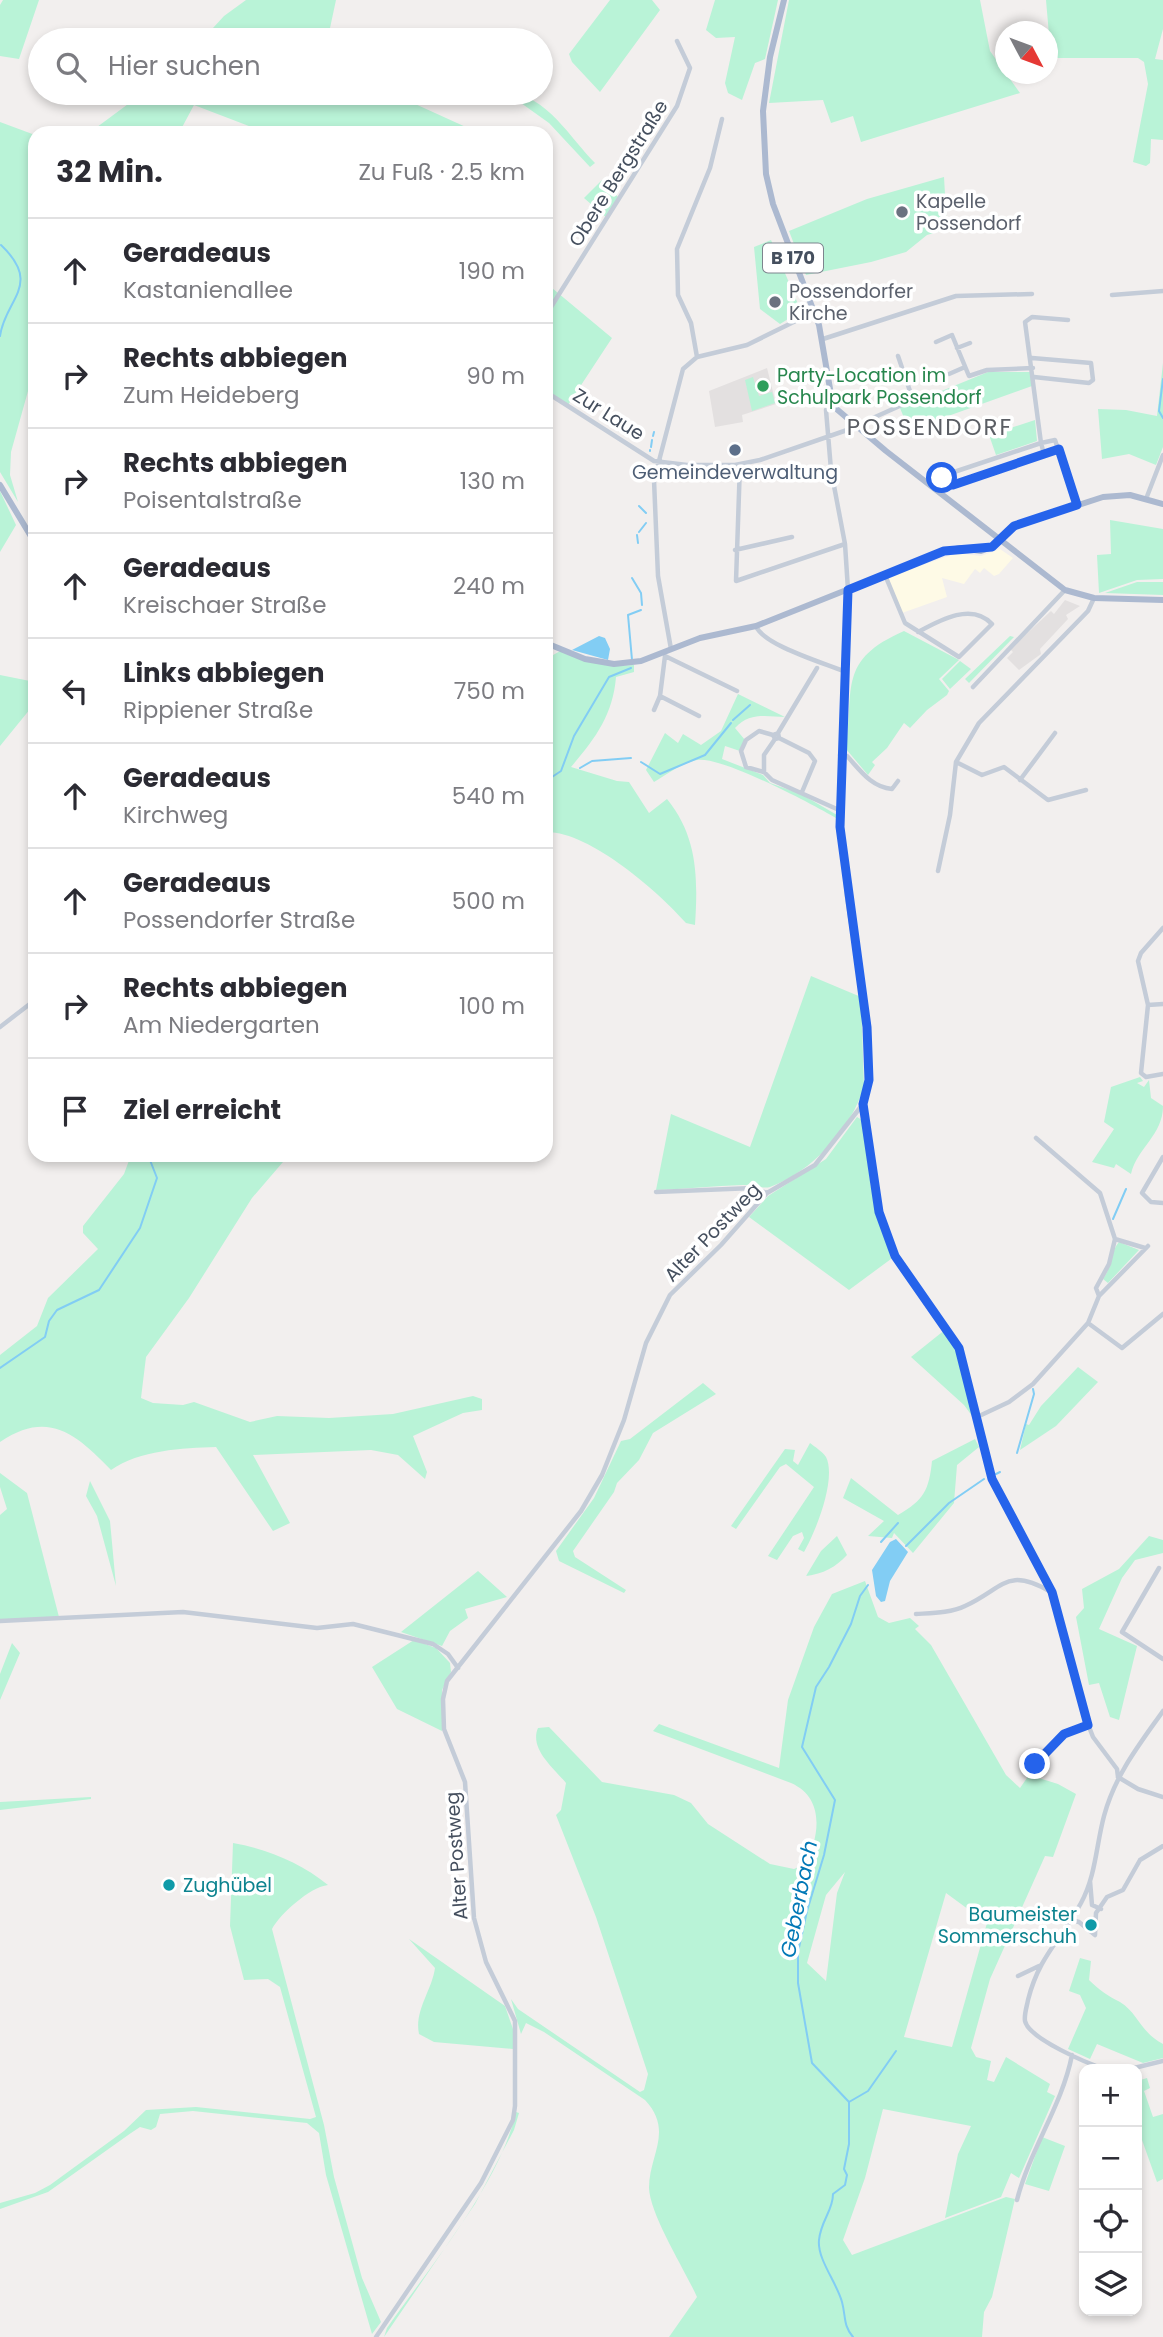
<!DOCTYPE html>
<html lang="de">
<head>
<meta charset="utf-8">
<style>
  :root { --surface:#fff; --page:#f2f2f3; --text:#2b2b33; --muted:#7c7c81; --line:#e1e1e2 }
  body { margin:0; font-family:Poppins,sans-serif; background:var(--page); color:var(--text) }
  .controls { position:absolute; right:21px; bottom:21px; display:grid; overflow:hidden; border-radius:14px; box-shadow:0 4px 10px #0003 }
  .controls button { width:63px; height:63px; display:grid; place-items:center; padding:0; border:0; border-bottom:2px solid var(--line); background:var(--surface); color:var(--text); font:35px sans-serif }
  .compass { position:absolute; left:995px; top:21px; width:63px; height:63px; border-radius:50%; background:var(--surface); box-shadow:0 4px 10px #0003; rotate:131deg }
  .stop { position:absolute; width:21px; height:21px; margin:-16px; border:5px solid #2563eb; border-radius:50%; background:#fff }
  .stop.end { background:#2563eb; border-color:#fff; box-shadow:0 2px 7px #0008 }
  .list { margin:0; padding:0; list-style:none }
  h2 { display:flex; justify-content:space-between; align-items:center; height:91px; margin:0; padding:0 28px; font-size:30px }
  h2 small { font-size:23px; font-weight:400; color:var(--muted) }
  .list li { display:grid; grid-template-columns:46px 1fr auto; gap:21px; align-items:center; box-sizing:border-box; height:105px; padding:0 28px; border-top:2px solid var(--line) }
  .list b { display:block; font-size:26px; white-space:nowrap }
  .list p { margin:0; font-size:23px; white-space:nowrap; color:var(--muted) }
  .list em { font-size:23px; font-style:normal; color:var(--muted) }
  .icon { flex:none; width:38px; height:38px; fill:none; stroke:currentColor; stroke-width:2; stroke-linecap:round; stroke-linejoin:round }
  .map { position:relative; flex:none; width:1163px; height:2337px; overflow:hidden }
  .search { position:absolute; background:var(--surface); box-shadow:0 4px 10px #0003; left:28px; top:28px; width:525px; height:77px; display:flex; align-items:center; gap:18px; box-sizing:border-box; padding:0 24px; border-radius:38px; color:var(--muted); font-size:26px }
  .panel { position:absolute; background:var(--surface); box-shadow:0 4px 10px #0003; left:28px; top:126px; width:525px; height:1036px; border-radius:21px }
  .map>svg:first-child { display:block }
</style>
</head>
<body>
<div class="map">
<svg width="1163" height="2337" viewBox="0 0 1163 2337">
  <rect width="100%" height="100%" fill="#f2efee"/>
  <path fill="#fefae6" d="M1000 549 1013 558 999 574 994 576 984 568 980 573 975 569 964 584 942 578 947 597 902 613 888 577 957 553 981 556Z"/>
  <path fill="#e3e0e0" d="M767 368 776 404 742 415 743 422 715 427 709 391Z
    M1065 600 1080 606 1066 615 1068 619 1040 649 1041 654 1019 670 1007 658 1013 652 1010 649 1051 611 1054 614Z"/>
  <path fill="#b9f3d7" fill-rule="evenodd" d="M3 0H39L19 59 0 56V5Z
    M246 0H336L330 28 336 38 202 40 224 16Z
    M610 0H652L660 10 600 92 572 62 569 54Z
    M715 0H778L765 59 755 63 742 100 728 93 725 83 735 37 716 38 706 30Z
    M789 0H980L990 51 1020 93 861 142 853 116 831 123 823 100 769 103Z
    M1046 0H1163V29L1155 59 1163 60V140L1151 139 1150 163 1146 166 1133 162 1148 84 1144 62 1138 58H1051Z
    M143 93H391L479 133H267L194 105 179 133H89Z
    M507 93C545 93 571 139 595 163L590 167 549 123Z
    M0 122 35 135V366L11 452 10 475 18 502 0 472Z
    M944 177 947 229 927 235 906 252 871 262 806 275 789 231 867 199Z
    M602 180 618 197 608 219 584 198Z
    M771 240 801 311 780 324 760 309 754 247Z
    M546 283 612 338 568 405 546 389Z
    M1163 363V447L1156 465 1129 454 1102 459 1098 409 1126 410 1157 416Z
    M988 372H1030L1032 386 909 430 900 408Z
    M753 377 759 396 772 392 775 403 752 411 745 380Z
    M1035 420 1037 441 996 455 989 435Z
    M0 491 16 525 0 552Z
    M1110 520 1163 529V579L1137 580 1099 593 1097 555 1111 554Z
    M1137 582H1163V595L1105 593Z
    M904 631 959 660 939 679 949 691 947 695 927 710 910 728 904 723 887 748 872 762 875 765 868 775 846 749C854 687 838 660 904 631Z
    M1010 636 1014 637 969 683 965 679Z
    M562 650 614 666 634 665V672L616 677C613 715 595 739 571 767L617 781 629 782 649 813 667 799C698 837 698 879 695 925L686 923C659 892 589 831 546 832V659Z
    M960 661 971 669 950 689 942 679Z
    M0 675 35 682V703L0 746Z
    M738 694 785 717C769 717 750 711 735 728L745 740 740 751 725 746 722 759 763 775 770 783 801 794 837 815 836 818C812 804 722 756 697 760 682 763 667 774 654 782L646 770 665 733 678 743 683 734 701 745 721 731Z
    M811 976 861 997 864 1086C852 1128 812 1172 770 1187 763 1189 752 1185 743 1185 714 1186 685 1189 656 1190L671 1114 750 1147Z
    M1140 1077 1143 1081 1137 1083 1144 1087 1149 1080 1151 1098 1163 1106C1163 1135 1137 1148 1131 1174L1116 1164 1114 1168 1092 1162 1114 1129 1104 1122 1111 1087Z
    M857 1117 862 1120 871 1188 891 1259 849 1290 749 1217 768 1196 826 1159Z
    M131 1155H289L252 1198 189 1298 146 1357 141 1398 153 1403 183 1405 194 1402 250 1422 277 1416 329 1418 393 1414 473 1396 482 1399V1410L463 1413 413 1436 427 1472 425 1479 398 1455 371 1450 253 1455 290 1523 273 1531 216 1447C182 1448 140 1450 111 1470 77 1435 49 1409 0 1442V1355L37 1326 48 1298 98 1249 83 1233V1226L124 1174Z
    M1119 1242 1139 1250 1108 1283 1103 1279C1112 1267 1110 1252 1119 1242Z
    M946 1329 958 1349 975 1420 964 1405 911 1357Z
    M1078 1367 1098 1382 1056 1426 1020 1450 1026 1424 1029 1425 1041 1406Z
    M703 1383 716 1394 653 1433 639 1460 617 1483 614 1492 573 1551 575 1557 626 1590 624 1593 559 1561 556 1551 594 1498 621 1441 630 1439Z
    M975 1439 979 1447 957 1465 954 1503 913 1553 894 1533 892 1538 868 1536 884 1521 843 1498 851 1478 898 1515C924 1500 929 1490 932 1461Z
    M810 1443C815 1447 823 1452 826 1457 837 1479 815 1533 804 1552L798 1549 804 1538 802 1532 793 1536 777 1560 768 1556 814 1487 786 1464 780 1467 736 1529 731 1526 785 1449 795 1450 793 1461 798 1465Z
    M0 1473 27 1493 59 1617 0 1621V1515L7 1509 0 1487Z
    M90 1481 110 1521 116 1586 97 1516 86 1496Z
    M837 1536 847 1555C836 1567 823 1574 806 1576L821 1551Z
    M1149 1536 1163 1540V1553L1135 1560 1122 1578 1099 1629 1137 1646 1119 1720 1110 1717 1099 1683 1089 1685 1076 1617 1084 1608 1082 1589 1119 1569Z
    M478 1571 507 1597 465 1609 468 1618 450 1631 442 1646 401 1632Z
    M865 1581 878 1617 889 1623 910 1618 919 1626 915 1629 931 1645 1006 1775 1020 1788 1029 1775 1058 1784 1076 1794 1053 1857 1045 1856 990 1979 971 2048 976 2057 991 2061 987 2080 994 2082 1006 2057 1050 2084 1047 2092 1055 2096 1019 2178 1011 2173 1001 2197 945 2218 958 2154 971 2126 883 2109 865 2178 843 2240 852 2255 1006 2197 1015 2199 992 2297 984 2312 982 2337H669L697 2297C685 2270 650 2215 649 2188 649 2155 674 2131 645 2100L544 2032 526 2023 521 2034 511 1999 518 2009 640 2092 644 2090 648 2074 596 1917 556 1815 561 1810 566 1783C554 1768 529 1749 538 1728L549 1727 602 1782 674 1795 691 1803 708 1824 770 1864 794 1869 805 1864C820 1836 825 1798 791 1783L653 1731 659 1724 779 1768 788 1700 814 1627 832 1594ZM845 1872 837 1893 826 1981 807 1963 826 1895ZM946 1893 987 1923 952 2047 904 2037Z
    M414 1640 436 1648 450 1663 451 1672 442 1690V1731L397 1709 372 1667Z
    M12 1643 20 1653 0 1700V1674Z
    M91 1797V1799L0 1810V1802Z
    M233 1843C267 1849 301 1863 328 1885 310 1887 280 1914 272 1929L324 2125 334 2177 362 2278 381 2322 372 2334 326 2175 319 2133 307 2123 193 2111 160 2114 156 2127 151 2130 140 2127 131 2133 48 2192 0 2209V2203L35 2193 50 2185 124 2131 146 2110 196 2107 310 2119 316 2117 280 1987 268 1979 244 1980 230 1926Z
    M409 1939 505 2006 513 2029V2049L434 2042 419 2034C414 2011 432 1990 435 1968Z
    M1080 1958 1091 1961 1089 1980C1099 1990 1108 1996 1120 2002 1138 2013 1140 2032 1163 2044V2058L1143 2063 1097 2044 1090 2059 1068 2049 1086 2008 1080 1995 1069 1991Z
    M1147 2078 1150 2088 1144 2091 1153 2117 1163 2114V2179L1157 2182 1137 2126V2081Z
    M516 2112 519 2113 514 2130 475 2204 384 2337 387 2328C429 2268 500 2183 516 2112Z
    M1042 2137 1065 2146 1049 2191 1025 2184Z"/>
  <path fill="#82cdf4" d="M599 636 605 638 610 649 608 660 572 650Z
    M896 1539 908 1552 890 1581 885 1601 881 1602 876 1596 872 1570 890 1542Z"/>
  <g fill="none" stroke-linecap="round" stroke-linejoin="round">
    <path stroke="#82cdf4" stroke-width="2" d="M0 336C5 299 43 285 1 245
      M1163 379 1159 411 1163 418
      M653 436 654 432
      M651 447 652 440
      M650 451V450
      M639 506 646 513
      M639 532 646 523
      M637 535 638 543
      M632 578 641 593 642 605
      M632 660 628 615 641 610
      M733 720 750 705
      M641 762 660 774 705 755 731 723
      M580 768 592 761 631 758
      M546 781 561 771 574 736 609 677 631 668
      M1113 1219 1126 1189
      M0 1368 45 1337 49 1321 57 1310 99 1290 140 1228 157 1178 148 1155
      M1017 1453 1034 1394 1033 1389
      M996 1474 1000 1472
      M881 1542 898 1523
      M906 1546 949 1503 984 1479
      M849 2102 868 2091 896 2051
      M853 2337C843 2325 846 2317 842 2302 837 2283 817 2259 819 2240 821 2220 833 2211 833 2194L845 2185 847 2175 844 2169 849 2144V2102L812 2063 798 1983V1952L807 1911 824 1855 835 1800 802 1747 816 1687 829 1667 851 1624 860 1596 868 1585"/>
    <path stroke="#c4ccd8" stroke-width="4.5" d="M1112 295 1163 291
      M546 315 677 106 690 68 677 41
      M1068 320 1032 317 1025 322 1041 443 1055 440 1077 505
      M823 339 956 296 1032 294
      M936 342 952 335 969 376 987 370 1033 368
      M957 348 970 343
      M697 357 691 323 678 295 677 249 710 168 722 119
      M1032 358 1091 363 1093 380 1089 383 1034 377
      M949 374 965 367
      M546 392 654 461 687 465H735L760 460 850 429
      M855 426 913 400 898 356
      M1044 454 1041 443 945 475 943 482 953 485 1059 449
      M740 464 736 581 845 544
      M1146 499 1163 455
      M735 550 792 537
      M885 575 905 623 959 657 992 624C972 602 940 620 918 632
      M756 626C763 645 824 663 843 671
      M671 649 658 576 654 480 683 369 697 357 747 345 814 312
      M665 656 737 691
      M973 687 1065 590
      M660 696 699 716
      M654 710 660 696 665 656
      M778 733 817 668
      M773 735 759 731 746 740 741 751 746 767 764 772 772 780 839 810
      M779 738 778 733 773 735 775 739 779 738 809 753 815 761 802 792
      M840 755 847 756C860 770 871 787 892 789L898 781
      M956 762 982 775 1004 767 1048 800 1086 790
      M764 772V755L775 739
      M1020 780 1055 733
      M938 871 950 815 956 762 979 723 1088 611 1094 598
      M1163 928 1141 953 1138 961 1148 1005 1141 1073 1146 1077 1163 1074
      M1148 1005 1163 1004
      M0 1027 35 1000
      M863 1104 879 1212 895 1256 959 1348 992 1479 1051 1592 1084 1714 1093 1737 1117 1769 1118 1777
      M1036 1138 1100 1193 1115 1239
      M1163 1157 1142 1193 1151 1202 1163 1203
      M656 1192 753 1188 767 1193
      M1115 1239 1145 1248
      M1099 1296 1096 1288 1109 1264 1115 1239
      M1088 1323 1122 1348 1163 1314
      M977 1417 1009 1402 1033 1384 1088 1323 1099 1296 1148 1246
      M1159 1568 1122 1632 1163 1659
      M916 1614C932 1613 951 1613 965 1606 1004 1588 1006 1566 1051 1592
      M0 1621 183 1612 317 1628 353 1624 433 1644 448 1654 458 1668
      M1029 1773C1043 1751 1062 1731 1088 1725
      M1118 1777 1138 1789 1163 1797
      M1090 1881 1092 1905 1101 1909
      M1071 1920 1079 1922 1095 1935 1096 1913 1107 1897 1123 1890 1140 1860 1163 1846
      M1018 1976 1039 1966
      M1105 2069C1089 2064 1029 2039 1025 2021 1024 2014 1027 2006 1028 2000 1039 1956 1061 1940 1081 1903 1096 1875 1096 1846 1104 1816 1115 1775 1139 1745 1163 1711
      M1130 2069 1163 2061
      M1017 2200C1030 2149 1062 2106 1072 2055
      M376 2337 481 2183 513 2120 515 2106V2021L486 1962 474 1918 465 1782 444 1729 443 1699 447 1681 581 1511 602 1475 624 1420 646 1343 670 1295 721 1245 767 1193 815 1165 863 1104 869 1080 867 1027 847 897 839 810 848 590 845 544 831 470 826 410"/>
    <path stroke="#acb9d0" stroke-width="6" d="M784 0 770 57 763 111 766 174 773 204 819 325 833 406 886 451 1065 590 1094 598 1163 600
      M0 485 35 543
      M546 643 585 659 614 664 641 661 700 638 756 626 939 553 960 548 981 551 992 547 1014 526 1103 497 1130 495 1163 504"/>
  </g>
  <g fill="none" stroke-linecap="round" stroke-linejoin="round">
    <path stroke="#2563eb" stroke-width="9" d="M942 478 946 485H953L1059 449 1077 505 1014 526 992 547 944 551 848 590 840 827 867 1027 869 1080 863 1104 879 1212 895 1256 959 1348 992 1479 1052 1592 1088 1725 1064 1734 1035 1764"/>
  </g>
  <g fill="#6b7280" stroke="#fff" stroke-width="2.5">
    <circle cx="902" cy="212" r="7"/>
    <circle cx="775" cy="302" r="7"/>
  </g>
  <circle fill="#2e9e5b" stroke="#fff" stroke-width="2.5" cx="763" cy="386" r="7"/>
  <circle fill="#5c6f8a" stroke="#fff" stroke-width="2.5" cx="735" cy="450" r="7"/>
  <g fill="#0f9aa8" stroke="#fff" stroke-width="2.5">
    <circle cx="169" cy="1885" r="7"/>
    <circle cx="1091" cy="1925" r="7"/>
  </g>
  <g text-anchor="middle" stroke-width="7" stroke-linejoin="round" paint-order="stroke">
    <rect fill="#fff" stroke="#7d848e" stroke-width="2" x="763" y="243.5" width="60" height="29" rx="5"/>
    <g font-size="18" font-weight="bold" fill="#454f5e">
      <text x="793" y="264">B 170</text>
    </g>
    <g font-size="19" fill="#454f5e" stroke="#fff">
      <text transform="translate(618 173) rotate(-58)" y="7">Obere Bergstraße</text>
      <text transform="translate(609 414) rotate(32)" y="7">Zur Laue</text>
      <text transform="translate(712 1232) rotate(-46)" y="7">Alter Postweg</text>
      <text transform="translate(456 1856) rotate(-94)" y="7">Alter Postweg</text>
    </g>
    <g font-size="19" fill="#5b616d" stroke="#fff" text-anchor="start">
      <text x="916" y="208">Kapelle<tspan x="916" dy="22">Possendorf</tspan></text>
      <text x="789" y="298">Possendorfer<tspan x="789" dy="22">Kirche</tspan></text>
    </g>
    <g font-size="19" fill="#27864d" stroke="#fff" text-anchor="start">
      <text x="777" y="382">Party-Location im<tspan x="777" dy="22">Schulpark Possendorf</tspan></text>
    </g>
    <g font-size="19" fill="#4e5e75" stroke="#fff">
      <text x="735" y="479">Gemeindeverwaltung</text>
    </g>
    <g font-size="19" fill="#0d838f" stroke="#fff" text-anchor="start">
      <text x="183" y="1892">Zughübel</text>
      <text x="1077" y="1921" text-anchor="end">Baumeister<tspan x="1077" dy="22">Sommerschuh</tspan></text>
    </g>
    <g font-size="21" font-style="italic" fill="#0078b6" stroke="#fff">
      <text transform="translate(799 1899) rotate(-79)" y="7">Geberbach</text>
    </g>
    <g font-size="23" letter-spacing="2" fill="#5b5e64" stroke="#fff">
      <text x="930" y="435">POSSENDORF</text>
    </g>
  </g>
</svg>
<div class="controls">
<button>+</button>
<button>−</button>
<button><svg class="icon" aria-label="locate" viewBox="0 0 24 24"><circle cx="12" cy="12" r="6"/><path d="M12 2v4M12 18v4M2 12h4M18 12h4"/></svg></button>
<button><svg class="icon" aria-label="layers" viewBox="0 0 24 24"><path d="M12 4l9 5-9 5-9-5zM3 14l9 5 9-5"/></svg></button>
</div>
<svg class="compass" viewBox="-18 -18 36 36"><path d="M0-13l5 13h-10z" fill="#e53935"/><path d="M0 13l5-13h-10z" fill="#7c7c81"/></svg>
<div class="stop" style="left:942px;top:478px"></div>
<div class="stop end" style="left:1035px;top:1764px"></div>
<div class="search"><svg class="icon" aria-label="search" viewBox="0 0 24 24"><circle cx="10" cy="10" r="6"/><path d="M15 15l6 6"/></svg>Hier suchen</div>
<section class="panel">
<h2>32 Min.<small>Zu Fuß · 2.5 km</small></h2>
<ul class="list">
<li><svg class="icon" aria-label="ahead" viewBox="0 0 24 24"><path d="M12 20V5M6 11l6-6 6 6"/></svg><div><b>Geradeaus</b><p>Kastanienallee</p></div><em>190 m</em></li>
<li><svg class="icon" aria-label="right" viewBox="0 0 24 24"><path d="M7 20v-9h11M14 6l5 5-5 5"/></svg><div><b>Rechts abbiegen</b><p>Zum Heideberg</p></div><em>90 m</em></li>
<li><svg class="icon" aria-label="right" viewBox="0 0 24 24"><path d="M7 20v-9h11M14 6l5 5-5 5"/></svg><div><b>Rechts abbiegen</b><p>Poisentalstraße</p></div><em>130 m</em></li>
<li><svg class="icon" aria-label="ahead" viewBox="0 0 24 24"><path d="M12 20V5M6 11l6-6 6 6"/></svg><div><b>Geradeaus</b><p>Kreischaer Straße</p></div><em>240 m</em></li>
<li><svg class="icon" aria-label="left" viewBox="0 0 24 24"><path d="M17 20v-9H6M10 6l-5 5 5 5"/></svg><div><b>Links abbiegen</b><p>Rippiener Straße</p></div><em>750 m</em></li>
<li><svg class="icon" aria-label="ahead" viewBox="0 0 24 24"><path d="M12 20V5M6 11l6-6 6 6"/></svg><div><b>Geradeaus</b><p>Kirchweg</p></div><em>540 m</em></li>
<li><svg class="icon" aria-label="ahead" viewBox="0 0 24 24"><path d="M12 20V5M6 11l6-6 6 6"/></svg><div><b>Geradeaus</b><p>Possendorfer Straße</p></div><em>500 m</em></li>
<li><svg class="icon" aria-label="right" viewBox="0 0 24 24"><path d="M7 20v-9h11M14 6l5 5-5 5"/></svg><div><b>Rechts abbiegen</b><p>Am Niedergarten</p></div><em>100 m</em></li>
<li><svg class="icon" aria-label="arrive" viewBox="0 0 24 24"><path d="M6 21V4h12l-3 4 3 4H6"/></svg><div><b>Ziel erreicht</b></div></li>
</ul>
</section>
</div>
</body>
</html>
